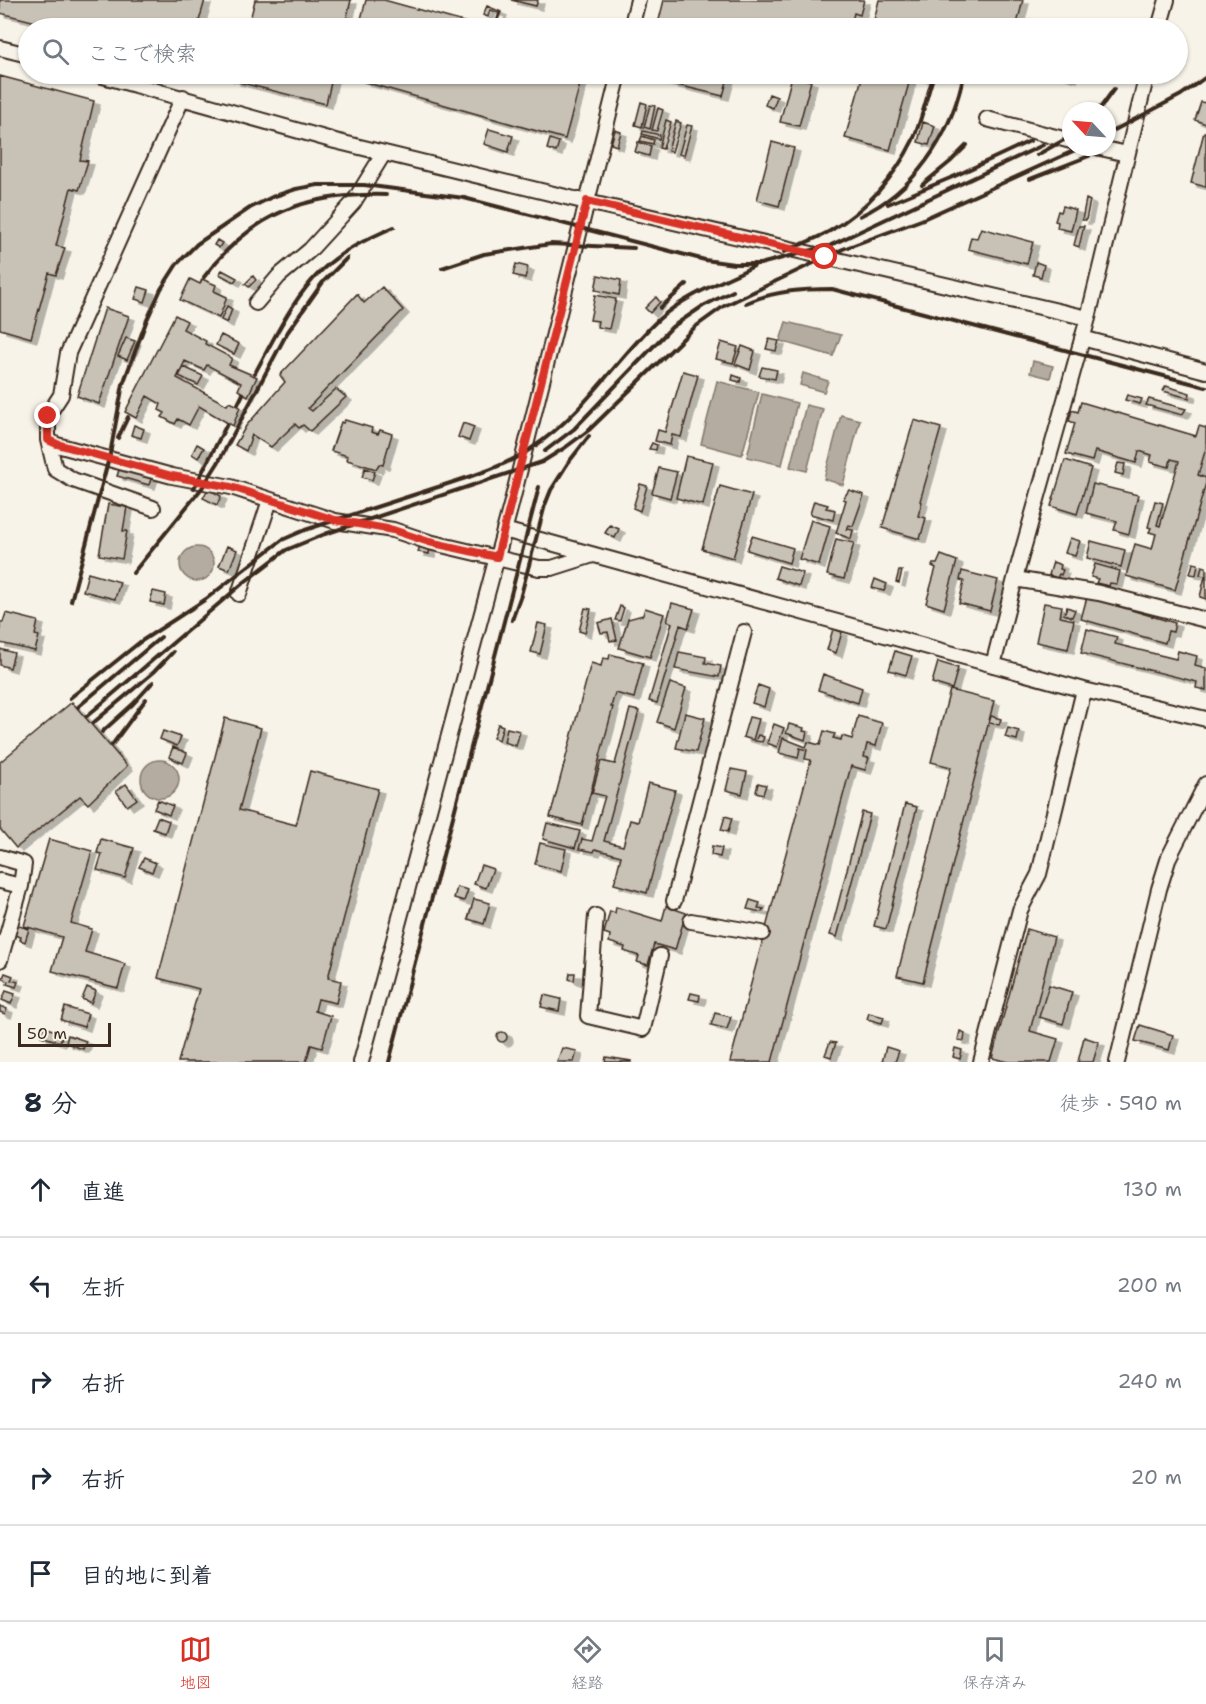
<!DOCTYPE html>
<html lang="ja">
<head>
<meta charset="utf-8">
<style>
  :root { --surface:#fff; --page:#f2f2f3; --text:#1f2937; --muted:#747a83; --line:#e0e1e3; --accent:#d93025 }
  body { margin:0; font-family:"Shantell Sans","Klee One",sans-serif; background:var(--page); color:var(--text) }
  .compass { position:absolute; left:1062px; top:102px; width:54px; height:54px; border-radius:50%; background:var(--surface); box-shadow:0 2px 4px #0004; rotate:296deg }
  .scale { position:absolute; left:18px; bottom:15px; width:93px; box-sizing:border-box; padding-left:6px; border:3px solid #3b2a1e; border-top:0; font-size:16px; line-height:21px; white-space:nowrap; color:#3b2a1e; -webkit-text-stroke:4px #f7f3e8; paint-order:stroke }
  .stop { position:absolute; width:18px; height:18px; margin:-14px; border:4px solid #d93025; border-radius:50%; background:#fff }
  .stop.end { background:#d93025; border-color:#fff; box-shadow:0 2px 6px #0008 }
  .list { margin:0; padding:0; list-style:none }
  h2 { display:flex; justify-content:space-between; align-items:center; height:78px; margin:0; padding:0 24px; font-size:26px }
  h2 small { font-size:20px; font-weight:400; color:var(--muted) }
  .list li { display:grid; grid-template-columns:39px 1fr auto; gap:18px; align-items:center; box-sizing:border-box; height:96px; padding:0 24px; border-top:2px solid var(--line) }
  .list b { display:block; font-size:22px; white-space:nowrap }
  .list em { font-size:20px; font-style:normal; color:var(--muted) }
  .icon { flex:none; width:33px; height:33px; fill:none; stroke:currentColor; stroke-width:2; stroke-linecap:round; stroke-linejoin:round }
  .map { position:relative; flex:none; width:1206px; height:1062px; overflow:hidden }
  .search { position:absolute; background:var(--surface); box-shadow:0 2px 4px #0004; left:18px; right:18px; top:18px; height:66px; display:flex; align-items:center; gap:15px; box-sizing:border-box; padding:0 21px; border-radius:33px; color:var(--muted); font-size:22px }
  .sheet { height:558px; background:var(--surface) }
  nav { display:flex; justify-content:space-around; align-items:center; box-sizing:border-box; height:84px; border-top:2px solid var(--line); background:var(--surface); font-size:16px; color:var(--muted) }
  nav a { display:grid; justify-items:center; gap:3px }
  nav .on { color:var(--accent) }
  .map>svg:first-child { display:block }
</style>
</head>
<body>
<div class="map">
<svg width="1206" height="1062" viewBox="0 0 1206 1062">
  <defs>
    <filter id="shadow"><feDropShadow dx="6" dy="4" stdDeviation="0" flood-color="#0004"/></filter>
  </defs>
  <rect width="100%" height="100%" fill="#f7f3e8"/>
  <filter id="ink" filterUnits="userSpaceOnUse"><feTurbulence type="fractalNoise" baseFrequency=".0167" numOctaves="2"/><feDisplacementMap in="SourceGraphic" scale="12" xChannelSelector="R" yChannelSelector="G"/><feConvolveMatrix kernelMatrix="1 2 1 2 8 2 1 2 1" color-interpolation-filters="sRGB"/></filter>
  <g filter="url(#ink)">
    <path fill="#b4aca0" stroke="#84786c" stroke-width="1.5" d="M786 322 841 335 833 356 780 341Z
      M1033 361 1053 366 1050 378 1030 373Z
      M803 373 828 381 824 392 800 385Z
      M717 381 759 392 742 455 701 444Z
      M762 394 797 403 782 465 747 457Z
      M806 405 823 409 807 471 790 467Z
      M841 415 860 420 843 485 824 479Z
      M180 564a17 17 0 1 1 34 0a17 17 0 1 1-34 0Z
      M141 779a19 19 0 1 1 38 0a19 19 0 1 1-38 0Z"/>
    <path fill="#c8c1b6" stroke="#3b2a1e" stroke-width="1.5" filter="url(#shadow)" d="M0 0H205L197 28H60L0 13Z
      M255 0H351L347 17 352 19 350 28H248Z
      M366 0H384L485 28H391L361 19Z
      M511 0H538L536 6Z
      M664 0H864L860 15 854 13 850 28H657Z
      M879 0H1023L1016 28H872Z
      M487 6 501 12 495 28H494L499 13 490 10 488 17 483 15Z
      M236 74H333L326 104 234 81Z
      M366 74H567L582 77 565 139 364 82Z
      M645 74H729L723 96 644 77Z
      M863 74H924L922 78 911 76 890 150 845 138Z
      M1056 74H1072L1071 78Z
      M0 76 94 101 80 160 88 161 79 190 71 188 56 246 65 248 56 275 49 273 31 338 0 329Z
      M792 76 811 81 799 126 780 122Z
      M769 94 777 97 773 108 765 105Z
      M641 102 647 104 642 127 635 125Z
      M1201 102 1206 103V124L1195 120Z
      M650 105 655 106 650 129 644 127Z
      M658 108 663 110 657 131 652 130Z
      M666 120 671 122 663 149 659 148Z
      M676 121 681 123 672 152 668 151Z
      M923 122 935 126 929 145 918 142Z
      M687 125 692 126 684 156 679 154Z
      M489 129 513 136 508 152 484 144Z
      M615 130 621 132 617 146 611 144Z
      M643 131 660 135 659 139 642 134Z
      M1204 132H1206V187L1191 183Z
      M642 136 654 140 653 144 640 141Z
      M550 139 559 142 556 152 547 149Z
      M638 142 651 146 649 156 635 152Z
      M772 142 794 148 779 206 757 200Z
      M1086 199 1090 201 1086 220H1082Z
      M1063 206 1076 210 1071 231 1057 228 1058 222 1055 221 1058 211 1061 212Z
      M1079 226H1084L1079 247 1074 245Z
      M981 228 1033 242 1027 264 968 249 971 237 977 238Z
      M217 240 222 243 219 248 214 245Z
      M1036 262 1044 265 1041 277 1033 275Z
      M516 264 528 267 525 278 513 275Z
      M222 270 237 278 234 282 219 274Z
      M598 275 621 280 619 295 595 290Z
      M253 276 256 280 249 287 245 284Z
      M190 279 200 284 202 279 216 285 214 291 227 297 219 318 180 300Z
      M139 287 149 290 145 302 135 299Z
      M382 287 403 310 308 408 312 411 336 389 346 397 310 431 303 425 299 428 295 424 271 447 252 435 246 451 235 445 246 426 285 382 280 375 357 294 364 303Z
      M595 295 616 299 609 329 597 327 598 321 590 320Z
      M656 297 660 302 650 313 645 308Z
      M227 306 232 309 227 323 221 320Z
      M105 308 129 316 99 404 77 396Z
      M175 315 187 321 183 329 206 341 205 344 232 358 229 365 257 377 248 396 238 390 241 383 207 365 204 370 185 361 177 378 227 405 229 402 240 407 233 426 199 406 189 425 178 419 175 424 162 417 165 413 159 410 161 404 147 396 136 418 125 412Z
      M221 335 239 344 234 354 216 345Z
      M126 338 135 341 127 360 118 356Z
      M769 339 779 341 776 351 766 349Z
      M721 342 738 347 733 363 716 359Z
      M742 346 755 351 750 370 735 364Z
      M184 367 203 376 198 385 179 376Z
      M762 367 777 370 775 379 759 376Z
      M683 371 698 375 681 437 672 435 670 445 655 441 658 430 665 432Z
      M733 375 741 378 740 382 732 380Z
      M1166 386 1190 393 1189 398 1163 391Z
      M1127 395 1142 399 1140 404 1125 400Z
      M1149 399 1186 409 1182 415 1146 405Z
      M1081 402 1196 436 1199 426 1206 428V448L1198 475 1206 478V483L1175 590 1126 576 1135 544 1152 549 1156 534 1149 532 1151 528 1148 527 1155 501 1163 503 1157 525 1160 526 1179 461 1171 459 1169 467 1150 462 1152 455 1139 451 1136 463 1095 451 1092 461 1066 454 1075 423 1069 421 1072 410 1078 412Z
      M345 420 372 428 371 432 378 434 380 430 392 434 383 465 379 464 376 469 347 460 348 456 331 451 341 422 343 423Z
      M914 420 941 428 920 501 922 502 918 516 926 518 920 539 882 528Z
      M463 423 474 427 469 441 458 437Z
      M134 425 144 429 141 438 131 435Z
      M652 443 657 445 656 450 649 449Z
      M197 444 204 448 198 458 192 454Z
      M686 456 713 462 703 505 676 498Z
      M1065 460 1091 468 1077 514 1051 506Z
      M122 461 154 470 149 485 117 476Z
      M1118 463 1125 464 1123 475 1115 473Z
      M365 468 375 472 372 480 362 477Z
      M659 468 677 472 670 498 652 493Z
      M640 484 647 486 640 511 633 508Z
      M1093 484 1138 495 1129 534 1114 530 1117 521 1086 513Z
      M720 486 752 495 733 558 702 549Z
      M208 489 221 496 217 505 203 498Z
      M849 490 864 495 853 526 849 525 847 529 853 530 851 539 836 533 846 500 843 499Z
      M814 501 828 505 826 508 835 510 833 520 810 514Z
      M108 504 127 507 123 531H127L122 559 99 555Z
      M811 520 830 526 819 565 799 559Z
      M610 525 619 529 615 538 605 533Z
      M752 536 793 548 789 563 747 550Z
      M1070 538 1080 541 1075 556 1065 553Z
      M836 539 854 543 844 579 827 575Z
      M1091 541 1125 550 1121 567 1087 558Z
      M420 545 430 547 429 554 418 552Z
      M227 546 237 550 229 570 219 566Z
      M941 555 957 561 944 609 926 603 936 568 932 566 933 564H937Z
      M1053 562 1061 565 1060 569 1063 570 1061 575 1059 574 1057 578 1049 575Z
      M1193 563 1198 564 1196 575 1190 574Z
      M1095 564 1120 571 1117 584 1110 583 1109 586 1096 583 1098 579 1091 577Z
      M779 566 803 573 799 586 775 578Z
      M1202 566 1206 567V599L1200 597 1205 576 1200 575Z
      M899 571H902L899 583 896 582Z
      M962 571 998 580 990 611 959 603 964 581 960 580Z
      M88 573 120 582 115 599 83 591Z
      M875 579 887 584 884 591 872 588Z
      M153 591 166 594 164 605 150 602Z
      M1087 597 1175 623 1173 632 1168 631 1165 643 1081 619Z
      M672 603 694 609 688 628 680 625 657 703 649 701 672 623 667 621Z
      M1044 603 1062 606 1060 617 1074 620 1068 649 1036 642Z
      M620 606 624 608 620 621 615 620Z
      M1067 607 1075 610 1072 617 1064 614Z
      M585 608 591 609 585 633 579 631Z
      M645 608 664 614 650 657 619 648 628 619 643 615Z
      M6 613 38 621 35 635 39 636 35 651 0 643V622H3Z
      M612 619 617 640 610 641 608 632 601 633 598 623Z
      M538 623 547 625 540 654 531 652Z
      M833 629 842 632 836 653 827 650Z
      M1087 629 1117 637 1115 644 1176 659 1178 651 1197 656 1195 665 1206 668V690L1196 688 1197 682 1081 653Z
      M0 649 14 653 10 668 0 665Z
      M895 651 912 656 906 675 889 670Z
      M679 652 706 657 705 663 721 666 719 677 675 669Z
      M610 654 643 663 634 698 615 693 611 707H613L582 825 550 817 591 663 601 666 603 658 609 659Z
      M938 662 958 668 952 689 932 683Z
      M823 674 862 688 858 703 818 690Z
      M670 683 686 688 674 728 657 722Z
      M758 685 769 689 764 707 752 703Z
      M950 690 994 701 923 982 897 976 951 767 931 762Z
      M72 702 127 766 88 804 80 796 16 848 0 829V762Z
      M630 709 639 711 604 841 623 846 630 820 638 822 648 783 675 790 647 893 614 884 621 856 595 849 594 852 579 849 582 839 592 841 605 796 592 793 601 761 615 764Z
      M685 713 705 718 696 752 676 748Z
      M858 716 882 723 876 746 867 744 864 757 869 758 865 770 851 766 772 1062H730L811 760 805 759 807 750 800 748 798 758 779 753 783 738 806 747 808 742 820 745 824 731 835 734 833 738 841 740 842 736 852 739Z
      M991 716 1001 719 999 725 989 723Z
      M749 717 759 719 753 740 743 737Z
      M225 718 261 728 239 810 296 825 310 771 378 789 328 978 341 981 336 1003 318 999 315 1011 331 1016 322 1048 311 1045 306 1062H178L199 989 158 978Z
      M498 724 503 726 499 740 493 738Z
      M774 724 784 728 777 747 767 743Z
      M789 724 804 728 803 731 807 732 805 740 786 733Z
      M507 728 520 731 516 746 504 742Z
      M1008 728 1019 731 1017 740 1005 737Z
      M163 731 181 737 177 746 160 739Z
      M758 735 764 737 762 742 755 741Z
      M173 747 187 753 183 763 169 757Z
      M731 769 747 772 742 794 726 790Z
      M758 783 766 785 763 794 756 792Z
      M126 784 137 799 127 806 116 791Z
      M158 800 173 806 169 815 154 809Z
      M905 804 917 807 886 929 874 926Z
      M862 812 870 814 837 937 830 935Z
      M725 816 732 818 728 832 721 830Z
      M158 817 169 821 165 833 153 829Z
      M547 823 580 831 575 848 543 839Z
      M49 839 92 851 71 923 92 929 85 952 125 964 118 988 52 971 62 937 24 926Z
      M101 839 134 848 125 878 97 870 102 854 97 853Z
      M540 843 566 849 561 871 535 864Z
      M712 846 722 848 720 857 711 855Z
      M144 858 156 863 152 872 139 867Z
      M481 865 493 869 486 888 474 884Z
      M457 887 468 890 464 901 454 898Z
      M474 899 490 903 484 924 468 919Z
      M750 900 760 903 758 908 764 909 761 912 747 909Z
      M666 906 686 913 675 950 654 944 648 965 637 962 639 956 624 951 625 947 609 942 610 935 604 933 610 911 615 913 616 907 662 921Z
      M16 925 29 929 25 942 20 940 21 937 14 935Z
      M1027 929 1054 937 1030 1031 1058 1039 1051 1062H1009L992 1058Z
      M5 973 13 976 11 980 18 982 16 987 7 984 8 982 3 978Z
      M570 973H575L574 981 569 979Z
      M1049 985 1072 992 1063 1024 1039 1017Z
      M87 987 96 991 91 1003 82 999Z
      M6 991 15 994 11 1004 2 1000Z
      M691 993 700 995 699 1001 689 999Z
      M544 995 561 999 559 1011 541 1007Z
      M0 1006 7 1009 5 1014 0 1012Z
      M65 1007 88 1014 84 1027 61 1020Z
      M715 1013 731 1017 727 1029 711 1025Z
      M869 1013 884 1017 882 1023 867 1019Z
      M1140 1025 1173 1035 1169 1050 1135 1041Z
      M43 1027 63 1033 60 1042 41 1036Z
      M960 1031 965 1033 964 1041 958 1040Z
      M497 1037a5 5 0 1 1 10 0a5 5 0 1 1-10 0Z
      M68 1035 86 1041 83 1049 66 1043Z
      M1084 1037 1099 1042 1093 1062H1078Z
      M830 1042 836 1043 831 1057 825 1055Z
      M886 1047 899 1051 895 1062H882Z
      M562 1048 577 1051 574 1062H557Z
      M955 1048 962 1050 960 1059 953 1057Z
      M606 1057 631 1061V1062H605Z"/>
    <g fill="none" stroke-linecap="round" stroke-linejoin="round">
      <g stroke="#3b2a1e" stroke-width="18">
        <path id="minor" d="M631 28 638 0
          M1159 28 1167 0
          M0 48 28 55
          M96 74 335 141 570 198 1088 318
          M183 97 68 353 61 395 48 415V440L57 445 172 476 231 487 335 521 393 530 429 542 539 568H552L593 555
          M987 119 1071 141
          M1096 147 1127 154
          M256 303 279 276 310 250 353 203 384 153
          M1082 338 1206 371
          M48 440 55 469 73 480 153 508
          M504 530 1084 690 1206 719
          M1015 579 1099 593 1206 620
          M239 594 270 500
          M993 665 1018 567 1088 318 1147 74
          M0 857 24 864 21 886 0 960
          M0 881 21 886
          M674 901 744 632
          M596 916 588 1016 643 1029 660 956
          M691 921 762 933
          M361 1062 511 505 619 74
          M981 1062 1020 910 1039 874 1084 690
          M1117 1062 1159 889 1169 857 1206 784"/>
      </g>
      <use href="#minor" stroke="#f7f3e8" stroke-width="14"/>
      <path stroke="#3b2a1e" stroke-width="4" d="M1098 111 1114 89
        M1107 134 1181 95 1206 77
        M1037 155 1071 136
        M1030 179 1089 156
        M922 185 950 162 967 145
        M888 204 955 176 1030 141
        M860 216C914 191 949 138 962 82
        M831 245 1043 145
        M784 252C799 245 816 239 830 231 866 210 895 177 913 140 922 119 927 95 934 74
        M442 268 484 254 551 244 634 248
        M204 277C253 212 307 193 386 195
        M746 303C774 291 802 289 832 289L1206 387
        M660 308 687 284
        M255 373C275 337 293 297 323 269 343 250 369 238 394 227
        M238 404 243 394
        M118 438 128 417
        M545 451 574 429 672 327 703 306 733 291
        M194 488 227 424
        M133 573 202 488 218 463 287 333 323 282 347 258
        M71 601 110 454 123 384 146 322 161 289 177 264 197 244 250 208 272 197 296 189 318 185H364L464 198 705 260 734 264H760L828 246
        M512 620 521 595 545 505 551 490 568 463 589 436
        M70 698 140 642 206 599 282 540 305 530C348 516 392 502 435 488 468 477 503 468 532 448 585 413 614 361 659 319 686 295 722 282 754 266
        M78 707 161 637
        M87 716 242 584 286 550 325 534 542 462 566 447 589 430 695 327 724 306 843 249 921 220 1082 147
        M93 723 154 672 173 652
        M102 732 133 704 153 682
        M112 745 146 699
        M389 1062 539 487"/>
    </g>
  </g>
  <g fill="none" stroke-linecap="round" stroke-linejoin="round" filter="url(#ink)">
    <path stroke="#d93025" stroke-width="8" d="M48 416V440L57 444 172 476 231 487 335 520 393 530 429 542 497 557 587 201 825 257"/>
  </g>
</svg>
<svg class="compass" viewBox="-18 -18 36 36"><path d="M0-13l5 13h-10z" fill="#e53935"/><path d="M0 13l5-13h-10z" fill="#747a83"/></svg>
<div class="scale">50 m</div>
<div class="stop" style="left:825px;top:257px"></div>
<div class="stop end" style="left:48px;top:416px"></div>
<div class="search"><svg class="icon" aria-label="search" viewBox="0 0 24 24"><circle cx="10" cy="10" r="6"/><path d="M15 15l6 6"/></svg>ここで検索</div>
</div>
<section class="sheet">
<h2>8 分<small>徒歩 · 590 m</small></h2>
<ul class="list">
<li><svg class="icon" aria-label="ahead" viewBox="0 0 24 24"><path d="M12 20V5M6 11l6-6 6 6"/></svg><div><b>直進</b></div><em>130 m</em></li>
<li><svg class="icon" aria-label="left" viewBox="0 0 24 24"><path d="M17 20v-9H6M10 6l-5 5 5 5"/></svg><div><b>左折</b></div><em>200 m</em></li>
<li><svg class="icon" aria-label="right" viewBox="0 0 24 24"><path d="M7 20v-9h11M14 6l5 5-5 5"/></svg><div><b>右折</b></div><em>240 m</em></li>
<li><svg class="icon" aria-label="right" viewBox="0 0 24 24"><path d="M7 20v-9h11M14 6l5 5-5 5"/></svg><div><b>右折</b></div><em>20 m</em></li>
<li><svg class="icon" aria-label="arrive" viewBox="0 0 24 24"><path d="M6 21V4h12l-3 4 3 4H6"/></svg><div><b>目的地に到着</b></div></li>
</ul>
</section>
<nav>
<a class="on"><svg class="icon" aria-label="map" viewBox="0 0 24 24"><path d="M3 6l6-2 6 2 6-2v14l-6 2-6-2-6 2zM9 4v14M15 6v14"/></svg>地図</a>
<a><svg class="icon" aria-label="directions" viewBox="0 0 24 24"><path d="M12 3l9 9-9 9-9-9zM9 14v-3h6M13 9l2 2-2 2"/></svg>経路</a>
<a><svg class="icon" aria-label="saved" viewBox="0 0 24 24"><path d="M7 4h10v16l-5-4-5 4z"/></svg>保存済み</a>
</nav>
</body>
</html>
